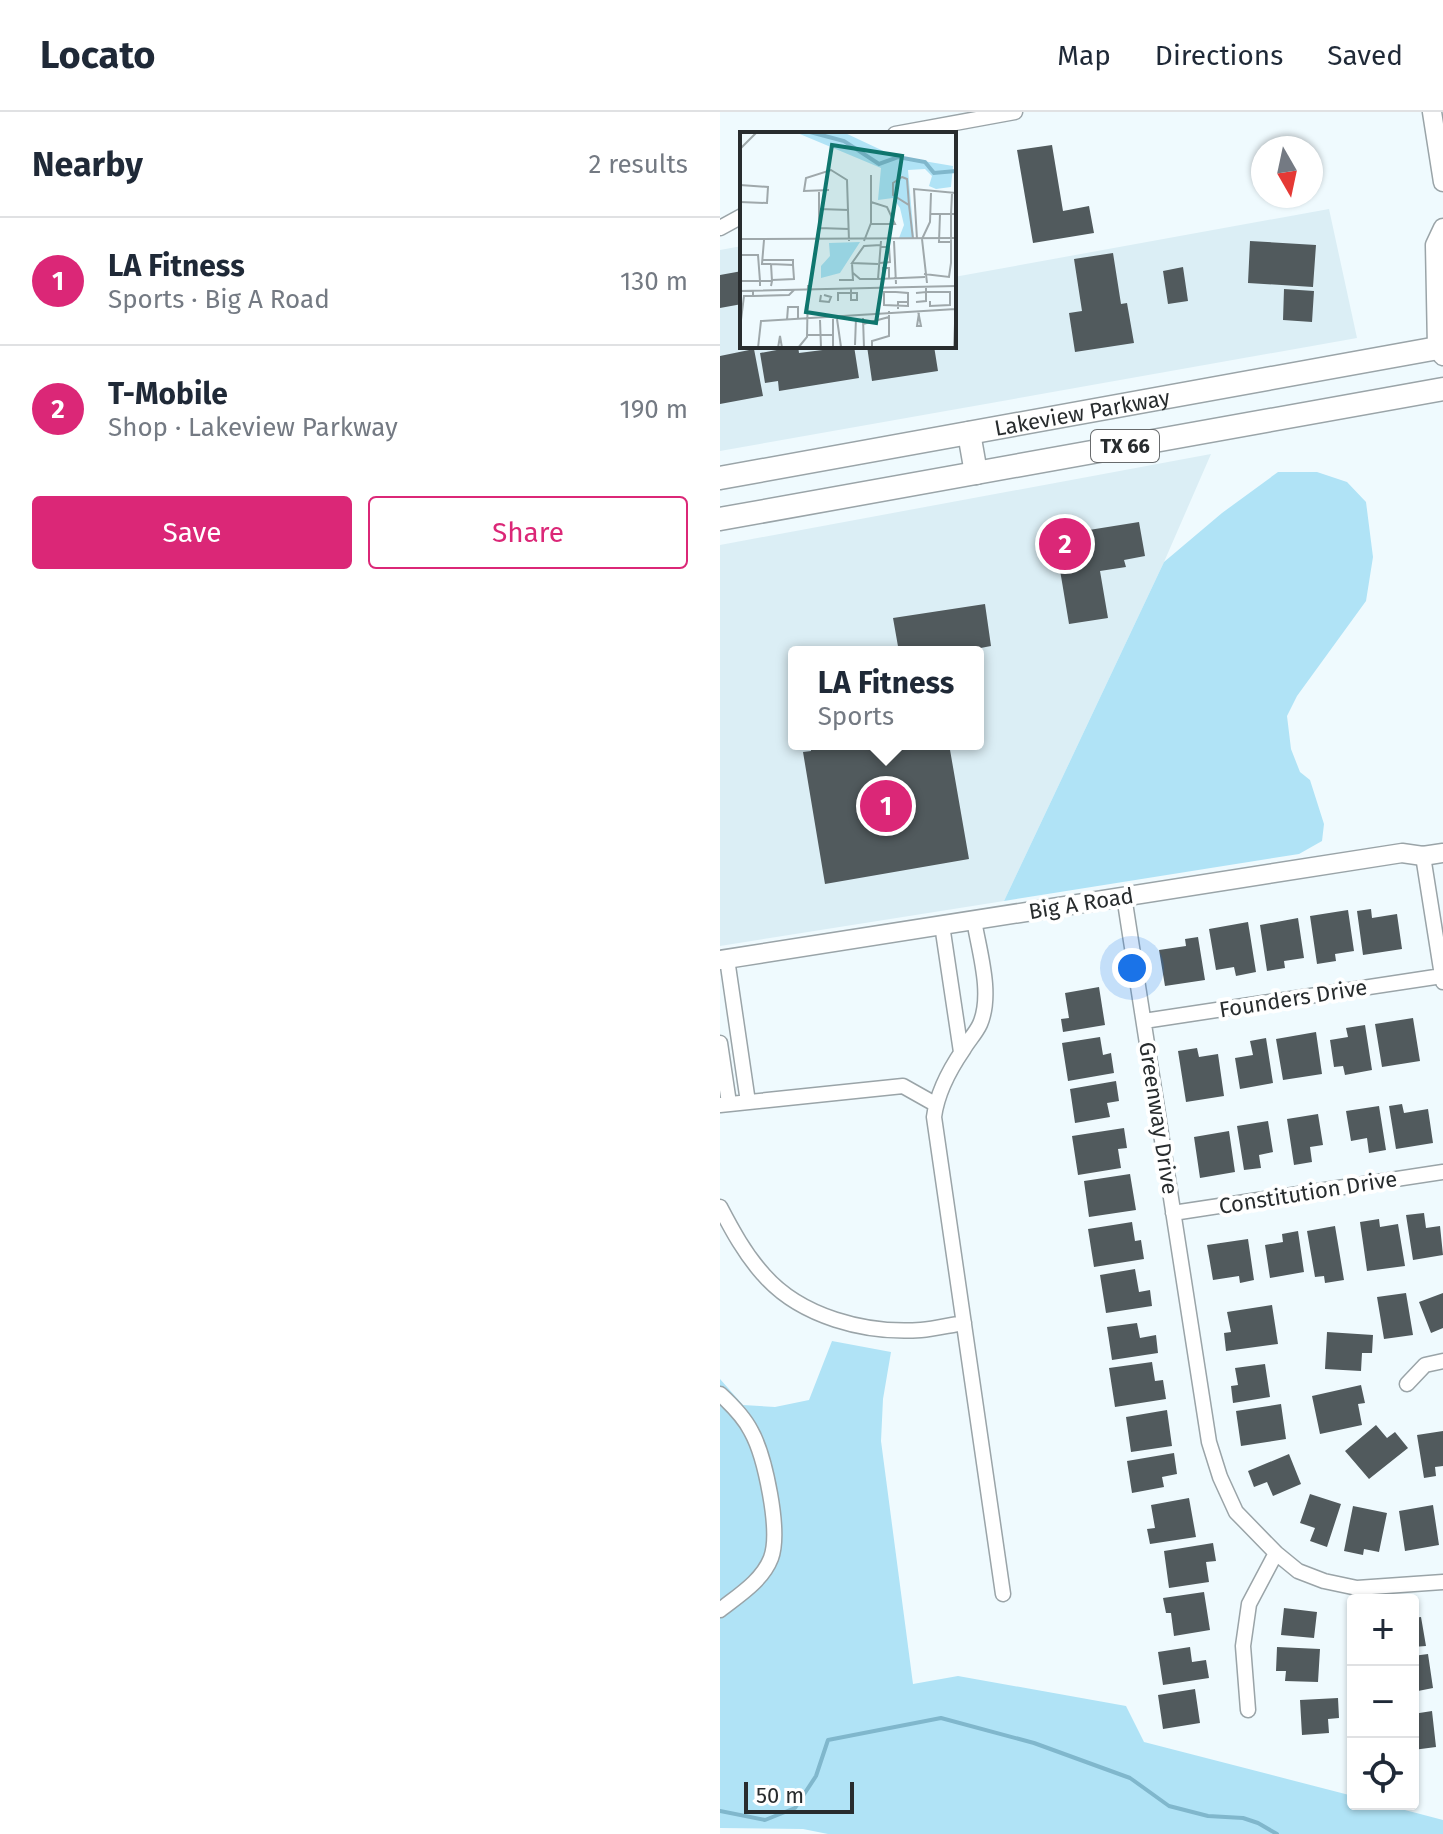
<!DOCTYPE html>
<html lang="en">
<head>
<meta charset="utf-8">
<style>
  :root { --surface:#fff; --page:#f6f6f7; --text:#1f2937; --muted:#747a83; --line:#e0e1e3; --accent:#db2777 }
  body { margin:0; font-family:"Fira Sans",sans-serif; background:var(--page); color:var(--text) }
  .controls { position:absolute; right:24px; bottom:24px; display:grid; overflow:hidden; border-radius:8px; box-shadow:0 2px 6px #0004 }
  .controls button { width:72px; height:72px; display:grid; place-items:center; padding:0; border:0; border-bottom:2px solid var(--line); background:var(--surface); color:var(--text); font:40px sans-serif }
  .compass { position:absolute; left:531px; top:24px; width:72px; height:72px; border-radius:50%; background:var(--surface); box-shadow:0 2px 6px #0004; rotate:171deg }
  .scale { position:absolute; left:24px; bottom:20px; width:110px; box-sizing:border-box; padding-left:8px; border:4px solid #282c2e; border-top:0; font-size:22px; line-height:28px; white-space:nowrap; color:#282c2e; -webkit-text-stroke:6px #fff; paint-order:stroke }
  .you { position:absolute; left:412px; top:856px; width:28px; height:28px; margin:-20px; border:6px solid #fff; border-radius:50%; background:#1a73e8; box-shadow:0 0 0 12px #1a73e833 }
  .badge { display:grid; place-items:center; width:52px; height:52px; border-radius:50%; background:var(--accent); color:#fff; font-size:26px; font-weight:700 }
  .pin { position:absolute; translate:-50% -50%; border:4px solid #fff; box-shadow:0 2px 8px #0006 }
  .popup { position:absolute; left:68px; top:534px; width:196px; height:104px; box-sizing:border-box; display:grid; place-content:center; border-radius:8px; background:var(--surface); filter:drop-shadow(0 2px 6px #0005); font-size:26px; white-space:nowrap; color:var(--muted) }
  .popup b { font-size:30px; color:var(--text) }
  .popup::after { content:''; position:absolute; left:50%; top:100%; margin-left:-16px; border:16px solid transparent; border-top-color:var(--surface) }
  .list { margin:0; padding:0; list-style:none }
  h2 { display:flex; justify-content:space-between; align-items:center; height:104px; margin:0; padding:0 32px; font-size:34px }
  h2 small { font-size:26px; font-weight:400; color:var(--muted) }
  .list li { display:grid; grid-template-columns:52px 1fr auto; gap:24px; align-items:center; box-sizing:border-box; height:128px; padding:0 32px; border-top:2px solid var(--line) }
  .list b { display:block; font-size:30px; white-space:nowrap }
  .list p { margin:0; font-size:26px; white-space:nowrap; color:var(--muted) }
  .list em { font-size:26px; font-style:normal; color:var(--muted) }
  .actions { display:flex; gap:16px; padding:24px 32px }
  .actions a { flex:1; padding:18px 0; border:2px solid var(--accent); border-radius:8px; text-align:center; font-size:28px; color:var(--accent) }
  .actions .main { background:var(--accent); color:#fff }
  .icon { flex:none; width:44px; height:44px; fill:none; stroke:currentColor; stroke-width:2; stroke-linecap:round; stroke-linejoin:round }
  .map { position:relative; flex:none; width:723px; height:1722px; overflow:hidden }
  header { display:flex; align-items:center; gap:48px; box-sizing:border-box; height:112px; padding:0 40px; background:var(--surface); border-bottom:2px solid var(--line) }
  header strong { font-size:38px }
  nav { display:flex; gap:44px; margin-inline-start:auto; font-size:28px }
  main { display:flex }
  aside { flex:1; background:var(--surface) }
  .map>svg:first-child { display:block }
</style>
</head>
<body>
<header>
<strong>Locato</strong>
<nav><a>Map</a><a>Directions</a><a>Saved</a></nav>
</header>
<main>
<aside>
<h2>Nearby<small>2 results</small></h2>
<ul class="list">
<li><span class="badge">1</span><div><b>LA Fitness</b><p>Sports · Big A Road</p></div><em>130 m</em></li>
<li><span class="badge">2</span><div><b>T-Mobile</b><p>Shop · Lakeview Parkway</p></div><em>190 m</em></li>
</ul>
<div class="actions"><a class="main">Save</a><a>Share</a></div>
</aside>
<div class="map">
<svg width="723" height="1722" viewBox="0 0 723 1722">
  <rect width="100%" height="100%" fill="#effafe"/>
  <path fill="#dbeef5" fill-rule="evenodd" d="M609 97 637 226 0 339V138L22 134V234H234V165Z
    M491 342 444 450 284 789 0 834V433ZM74 540H258V632H74Z"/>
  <path fill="#b0e3f6" d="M558 360H597L627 370 646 390 653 445 646 489 577 584 567 604 571 637 580 660 590 668 604 712 602 729 579 742 284 789 444 450 502 401Z
    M112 1229 171 1240 163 1287 161 1329 193 1572 238 1564 406 1594 424 1630 633 1684V1692H662L723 1708V1722H108L83 1717 0 1716V1267L23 1293 55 1295 89 1288Z"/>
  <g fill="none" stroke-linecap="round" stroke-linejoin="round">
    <path stroke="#80b7cc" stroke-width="4" d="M0 1699 45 1708 75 1696 96 1664 108 1628 221 1606 314 1631 410 1666 449 1694 488 1704 523 1706 538 1711 557 1722"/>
  </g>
  <path fill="#515a5d" d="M332 33 343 99 369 94 374 121 313 131 297 38Z
    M530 129 596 133 593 175 528 171Z
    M393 141 401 192 407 191 414 231 355 240 349 201 362 199 354 147Z
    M463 155 468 189 448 192 443 159Z
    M22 159V192L0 196V163Z
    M564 177 594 179 592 210 563 208Z
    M78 234 79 241 134 234 139 266 59 279 58 269 45 271 40 241Z
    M147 234H214L218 259 152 269Z
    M34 237 43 284 0 292V244Z
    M419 410 425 444 404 448 406 455 380 459 388 506 349 512 336 434 344 422Z
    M265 492 271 534 240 540H179L173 506Z
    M109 632H229L249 747 105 772 83 640 91 639V635Z
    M651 797 652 806 677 802 682 837 643 843 637 799Z
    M628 798 634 839 615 842 616 849 597 852 590 804Z
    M578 806 584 846 564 849 565 856 547 859 540 813Z
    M528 810 536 860 516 864 514 855 496 858 489 817Z
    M478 825 485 868 445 874 439 838 466 834 465 827Z
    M379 875 385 913 343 920 341 907 349 906 345 881Z
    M693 906 700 949 662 955 655 912Z
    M645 913 652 958 625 963 623 954 614 955 610 928 628 925 626 916Z
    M596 920 602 962 563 968 556 927Z
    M380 925 383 943 391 941 394 961 348 969 342 931Z
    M546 926 553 971 520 977 515 946 533 943 530 929Z
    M477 936 479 945 498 942 504 984 466 990 458 939Z
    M396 969 399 989 387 991 390 1005 355 1011 350 977Z
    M682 992 684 1001 708 997 713 1031 676 1037 669 994Z
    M659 994 666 1038 649 1041 647 1026 631 1029 626 999Z
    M598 1002 603 1033 590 1035 592 1050 574 1053 567 1007Z
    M548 1009 553 1040 539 1043 541 1056 524 1058 517 1014Z
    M404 1016 407 1036 398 1037 401 1056 358 1063 352 1024Z
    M509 1019 515 1060 480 1066 474 1025Z
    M410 1062 416 1098 369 1105 364 1069Z
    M704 1101 706 1116 720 1114 723 1143 693 1148 686 1103Z
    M659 1107 660 1115 678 1112 685 1154 647 1159 640 1110Z
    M412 1110 415 1129 421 1128 424 1147 374 1155 368 1117Z
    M615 1114 624 1168 605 1171 604 1164 595 1165 587 1119Z
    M578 1119 584 1160 550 1166 545 1133 563 1130 562 1122Z
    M528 1127 534 1168 520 1171 519 1164 493 1168 487 1133Z
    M415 1157 419 1180 430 1178 432 1194 386 1201 380 1163Z
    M686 1181 693 1223 664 1227 657 1185Z
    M723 1181V1216L711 1221 699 1190Z
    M552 1193 558 1232 506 1239 504 1221 511 1220 507 1200Z
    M417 1211 420 1226 436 1223 438 1241 392 1248 387 1215Z
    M607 1220 653 1223 652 1241H642L641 1259 605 1257Z
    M432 1250 435 1269 443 1268 446 1287 395 1295 389 1256Z
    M545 1252 550 1285 513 1291 511 1274 518 1273 515 1256Z
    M641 1273 645 1291 638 1292 642 1313 600 1322 592 1284Z
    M561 1292 566 1327 521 1334 516 1299Z
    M447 1298 452 1334 411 1340 406 1305Z
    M656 1313 667 1326 675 1320 688 1336 649 1367 625 1339Z
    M723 1319V1354L715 1355 716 1364 704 1366 697 1323Z
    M454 1341 457 1362 442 1365 444 1375 412 1381 407 1349Z
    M569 1342 581 1372 553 1384 547 1370 534 1375 528 1359Z
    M590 1382 621 1392 607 1435 590 1429 595 1416 580 1411Z
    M469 1386 476 1425 430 1432 427 1417 435 1416 431 1393Z
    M713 1393 719 1433 685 1439 679 1399Z
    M633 1394 667 1401 659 1440 644 1437 643 1443 624 1439Z
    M493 1431 496 1449 486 1450 489 1470 449 1476 444 1439Z
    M484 1480 490 1518 454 1524 451 1501H446L443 1486Z
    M564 1496 597 1500 594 1526 561 1523Z
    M701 1505 706 1534 693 1535V1506Z
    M470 1535 472 1550 486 1548 489 1566 443 1573 438 1540Z
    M557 1535 600 1537 598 1570 565 1569 566 1559H556Z
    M708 1542 713 1576 693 1580V1544Z
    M475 1577 480 1611 443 1617 438 1583Z
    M618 1586 619 1606 608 1607 609 1621 582 1623 580 1588Z
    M712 1599 716 1635 693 1638V1602Z"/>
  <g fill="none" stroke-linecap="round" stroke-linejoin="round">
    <g stroke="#9aa4a8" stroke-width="17">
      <path id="minor" d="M175 22 295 0
        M0 116 22 104
        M703 744 723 870
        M404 784 489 1330 500 1365 516 1400 556 1441 578 1459 604 1469 637 1476 723 1470
        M254 808C259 839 273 882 260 912 256 921 248 929 243 938 230 957 217 982 214 1005L283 1482
        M222 813 241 940
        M7 847 28 990
        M424 909 722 864
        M0 931 9 991
        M0 993 183 974 215 992
        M0 1095C12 1118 25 1142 43 1162 80 1205 146 1222 201 1218 215 1217 230 1213 244 1211
        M453 1101 723 1060
        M687 1272 705 1253 723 1249
        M0 1282C12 1293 24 1305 31 1319 45 1344 61 1419 51 1446 42 1469 19 1483 0 1498
        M528 1598 523 1534 529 1492 556 1441"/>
    </g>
    <g stroke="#9aa4a8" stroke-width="21">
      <path id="tertiary" d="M712 0 723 70
        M723 116 715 133 717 236 723 244
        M0 848 682 741 703 744 723 741"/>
    </g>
    <g stroke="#9aa4a8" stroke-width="25">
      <g id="primary">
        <path d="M249 321 256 361"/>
        <path id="s1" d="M0 366 723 235"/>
        <path d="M0 407 723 277"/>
      </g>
    </g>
    <use href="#minor" stroke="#fff" stroke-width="14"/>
    <use href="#tertiary" stroke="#fff" stroke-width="18"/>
    <use href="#primary" stroke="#fff" stroke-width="22"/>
  </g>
  <g text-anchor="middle" stroke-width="8" stroke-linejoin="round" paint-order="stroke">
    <rect fill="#fff" stroke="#686b6d" stroke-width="2" x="371" y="318" width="68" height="32" rx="6"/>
    <g font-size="20" font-weight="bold" fill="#282c2e">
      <text x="405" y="341">TX 66</text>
    </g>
    <g font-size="22" fill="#282c2e" stroke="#fff">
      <text dy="8" stroke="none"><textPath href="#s1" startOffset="368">Lakeview Parkway</textPath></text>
      <text transform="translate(361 791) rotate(-9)" y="8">Big A Road</text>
      <text transform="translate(573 886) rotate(-9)" y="8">Founders Drive</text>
      <text transform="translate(439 1006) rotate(81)" y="8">Greenway Drive</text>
      <text transform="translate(588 1080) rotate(-9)" y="8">Constitution Drive</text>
    </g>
  </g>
  <g transform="translate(20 20)">
    <rect width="216" height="216" fill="#effafe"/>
    <path d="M55 0H103L154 24 213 34 211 55 196 57 189 54 192 44 185 37 168 38 174 106H159L164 93 160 76 153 66 138 68 141 36ZM120 110 100 141 81 146V134L90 124 89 111Z" fill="#b0e3f6"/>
    <path fill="none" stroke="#80b7cc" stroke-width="4" d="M70 0 104 9 139 32 158 25 185 30 194 41 216 39"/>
    <path fill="none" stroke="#9fa8ab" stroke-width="2" d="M0 17 17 0M162 45 167 47 169 73 153 63V51ZM0 53 28 55 27 71 0 70M89 58 64 59 66 46 91 38 107 48 109 109M79 60V108M212 61 211 82H216M169 73 173 107M79 77 109 78M200 82H211V110M130 92H155L147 75 131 70M79 96 109 97M0 107 216 106M177 107 174 57 216 61M24 108 22 132H31M124 109 131 91V43M141 109 138 147 185 145M154 109 156 152M0 123H18L20 149H32L31 154M22 128H53V132M140 131 150 130 149 115H141M138 132 112 131 124 114 141 113M113 141 120 147H138M184 142 209 145 211 131V110H199L200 82H190M143 146V136H149V146M32 148 54 147 53 133 31 132 32 149M99 148H113L112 131M0 149H20V154M187 151 182 107 190 90 191 61M186 155V160H210V173L190 174V169M0 159 216 154M156 160H144V173L168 174V170M156 160 168 161V170H158V177M81 163 80 169 89 170 91 165 84 163M13 164 49 163 54 158M98 169V161H117V168H111V156M176 170 186 169V160L176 161M178 179 181 194H177L179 181M123 186 124 216M93 187V216M97 187 101 215M47 188 48 175H58V188M80 188 81 216M123 192 149 185M0 196 4 164H13V159M67 203H93M115 213 116 186M18 216 21 189 216 177M38 216 40 204 42 216M58 216 67 205 68 153M132 216V209L149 204V179M214 216 216 167"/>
    <path fill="#0f766e" fill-opacity="0.15" stroke="#0f766e" stroke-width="4" d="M92 13 162 24 136 191 66 180Z"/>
    <rect width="216" height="216" fill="none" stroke="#282c2e" stroke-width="4"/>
  </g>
</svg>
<div class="controls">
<button>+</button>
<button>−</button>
<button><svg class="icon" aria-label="locate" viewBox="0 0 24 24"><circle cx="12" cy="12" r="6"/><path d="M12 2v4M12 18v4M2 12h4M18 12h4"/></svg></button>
</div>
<svg class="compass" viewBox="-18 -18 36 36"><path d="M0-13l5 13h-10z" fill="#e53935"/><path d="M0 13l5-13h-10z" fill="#747a83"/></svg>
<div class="scale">50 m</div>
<div class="you"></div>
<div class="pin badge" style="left:166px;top:694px">1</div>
<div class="popup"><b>LA Fitness</b>Sports</div>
<div class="pin badge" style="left:345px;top:432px">2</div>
</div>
</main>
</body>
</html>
